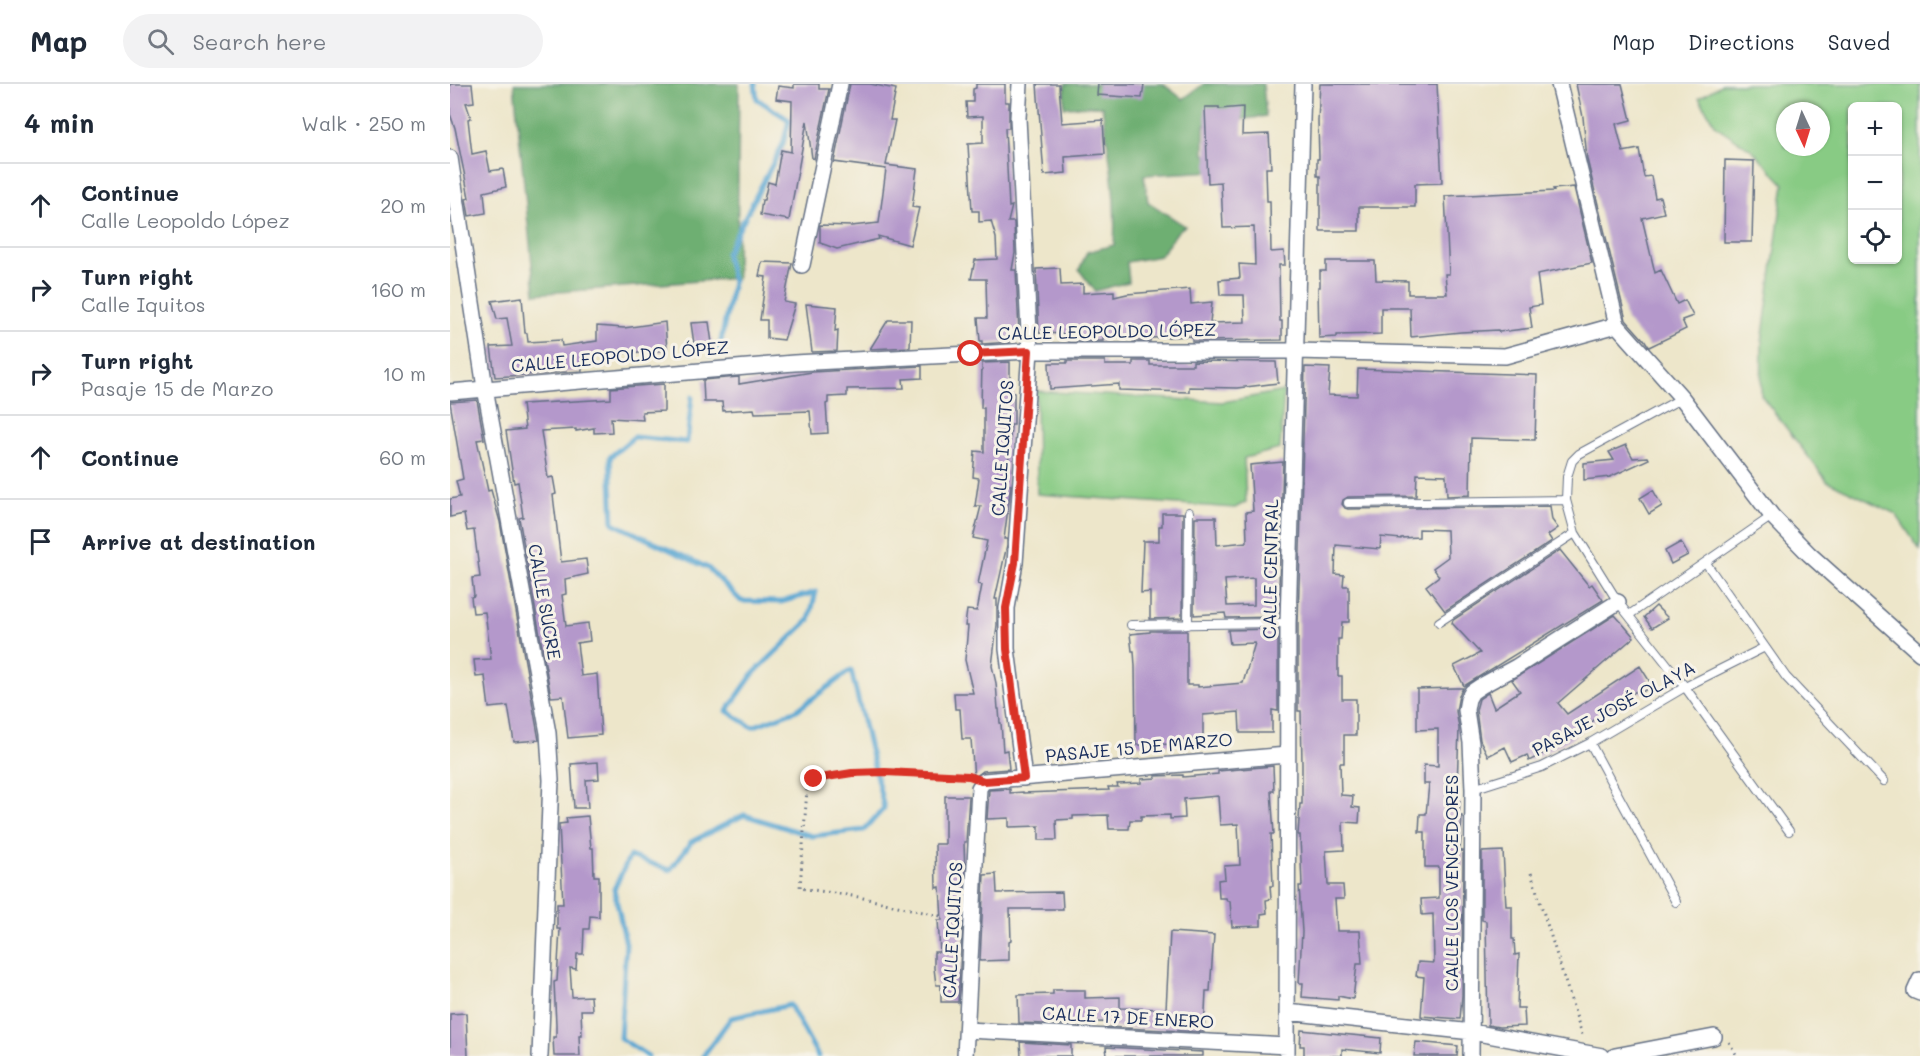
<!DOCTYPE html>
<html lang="en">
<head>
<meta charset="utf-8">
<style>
  :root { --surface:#fff; --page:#f2f2f3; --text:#1f2937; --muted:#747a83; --line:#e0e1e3 }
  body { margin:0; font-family:Mali,sans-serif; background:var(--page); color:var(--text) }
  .controls { position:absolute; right:18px; top:18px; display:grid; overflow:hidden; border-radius:9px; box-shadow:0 2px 4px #0004 }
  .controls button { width:54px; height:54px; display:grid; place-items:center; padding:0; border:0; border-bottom:2px solid var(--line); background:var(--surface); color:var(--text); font:30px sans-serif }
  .compass { position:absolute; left:1326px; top:18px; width:54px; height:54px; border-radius:50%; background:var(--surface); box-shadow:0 2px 4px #0004; rotate:176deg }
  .stop { position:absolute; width:18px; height:18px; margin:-14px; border:4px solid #d93025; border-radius:50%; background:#fff }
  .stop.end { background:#d93025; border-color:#fff; box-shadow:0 2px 6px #0008 }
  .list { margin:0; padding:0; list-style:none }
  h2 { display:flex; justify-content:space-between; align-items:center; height:78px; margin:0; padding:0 24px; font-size:26px }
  h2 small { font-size:20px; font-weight:400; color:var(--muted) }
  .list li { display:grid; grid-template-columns:39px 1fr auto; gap:18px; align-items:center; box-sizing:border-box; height:84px; padding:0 24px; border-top:2px solid var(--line) }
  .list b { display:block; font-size:22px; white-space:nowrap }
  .list p { margin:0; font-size:20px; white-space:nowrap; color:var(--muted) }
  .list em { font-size:20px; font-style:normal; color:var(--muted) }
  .icon { flex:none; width:33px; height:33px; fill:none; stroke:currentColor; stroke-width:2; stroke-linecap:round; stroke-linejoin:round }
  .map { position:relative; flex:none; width:1470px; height:972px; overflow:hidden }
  header { display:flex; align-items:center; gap:36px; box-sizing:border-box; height:84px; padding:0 30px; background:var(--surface); border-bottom:2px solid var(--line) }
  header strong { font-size:28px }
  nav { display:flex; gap:33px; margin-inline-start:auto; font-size:21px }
  .search { width:420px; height:54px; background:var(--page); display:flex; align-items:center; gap:15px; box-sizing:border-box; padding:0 21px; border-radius:33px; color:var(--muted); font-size:22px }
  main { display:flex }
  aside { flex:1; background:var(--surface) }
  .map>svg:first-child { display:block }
</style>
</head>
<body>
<header>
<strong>Map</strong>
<div class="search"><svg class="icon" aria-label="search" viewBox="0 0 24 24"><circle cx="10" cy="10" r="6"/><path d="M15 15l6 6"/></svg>Search here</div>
<nav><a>Map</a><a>Directions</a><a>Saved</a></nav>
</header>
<main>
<aside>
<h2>4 min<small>Walk · 250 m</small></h2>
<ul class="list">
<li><svg class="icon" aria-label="ahead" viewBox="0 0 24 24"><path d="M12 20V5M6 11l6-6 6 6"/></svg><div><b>Continue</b><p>Calle Leopoldo López</p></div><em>20 m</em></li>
<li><svg class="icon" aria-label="right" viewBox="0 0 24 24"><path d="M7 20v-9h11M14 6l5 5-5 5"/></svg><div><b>Turn right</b><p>Calle Iquitos</p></div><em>160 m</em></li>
<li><svg class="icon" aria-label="right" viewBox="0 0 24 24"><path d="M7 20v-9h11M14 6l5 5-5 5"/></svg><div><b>Turn right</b><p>Pasaje 15 de Marzo</p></div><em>10 m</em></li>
<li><svg class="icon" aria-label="ahead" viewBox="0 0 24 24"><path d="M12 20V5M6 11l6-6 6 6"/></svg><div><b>Continue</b></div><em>60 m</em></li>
<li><svg class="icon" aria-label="arrive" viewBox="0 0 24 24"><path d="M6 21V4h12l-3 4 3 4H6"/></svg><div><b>Arrive at destination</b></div></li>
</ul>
</aside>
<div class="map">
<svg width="1470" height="972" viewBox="0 0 1470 972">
  <rect width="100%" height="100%" fill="#f7f3e8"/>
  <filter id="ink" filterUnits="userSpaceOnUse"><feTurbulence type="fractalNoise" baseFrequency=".0167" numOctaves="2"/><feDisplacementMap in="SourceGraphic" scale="12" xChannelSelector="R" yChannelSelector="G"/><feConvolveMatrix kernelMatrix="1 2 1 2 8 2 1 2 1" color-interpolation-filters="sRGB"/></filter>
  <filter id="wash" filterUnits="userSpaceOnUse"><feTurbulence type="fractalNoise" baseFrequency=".008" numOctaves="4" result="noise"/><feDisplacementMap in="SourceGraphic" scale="24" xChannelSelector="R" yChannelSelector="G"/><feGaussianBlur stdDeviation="1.35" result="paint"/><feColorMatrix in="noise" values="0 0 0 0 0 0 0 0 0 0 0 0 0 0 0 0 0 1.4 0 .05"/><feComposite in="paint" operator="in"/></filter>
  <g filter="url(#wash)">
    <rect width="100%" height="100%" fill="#ede6ca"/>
    <path fill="#88cb84" stroke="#527d71" stroke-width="1.5" fill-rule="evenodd" d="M1272 0H1470V466L1446 430 1377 397 1311 311 1312 258 1334 100 1303 67 1266 42 1249 14ZM1402 22H1448V176H1402ZM1335 27H1371V63H1335Z
      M586 307 773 318 834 307 830 365 794 374 796 418 785 424 587 410Z"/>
    <path fill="#6eaf72" stroke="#446f68" stroke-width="1.5" d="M64 0H289L287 194 85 210Z
      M615 0H713L733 15 754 0H813L816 32 754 41V70L764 75 765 87 694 91 698 118 735 142 728 147 710 172 677 178 679 198 645 207 629 186 637 168 664 161C667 115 659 67 652 22L614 23Z"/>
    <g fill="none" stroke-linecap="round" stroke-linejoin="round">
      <path stroke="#58a6d2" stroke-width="5" d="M261 272 270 262 283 198 276 170 333 60 339 36 307 15 305 0
        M198 972 170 954 176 860 164 805 180 772 220 786 241 758 294 731 362 752 414 746 434 724 401 586 347 626 302 643 277 627 303 590 359 536 366 508 331 518 291 517 258 484 163 439 160 373 184 353 237 358 242 313
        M253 972 281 934 340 921 368 972"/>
    </g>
    <g id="blocks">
      <path fill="#b498cb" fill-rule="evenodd" d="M0 0H22L24 18 16 19 21 34 18 35 22 70 36 67 40 87 53 85 56 103 34 108 36 129 19 132 16 115 19 114 15 93 5 44 0 30Z
        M344 0H369V5H379L364 75 362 74 357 37 339 136 310 131 312 116H314L318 98 325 100 331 66 341 68 342 17 326 15 328 2 344 4Z
        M400 0H420L446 5 440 36H445L436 81 467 85 462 123 469 124 460 161 428 152 429 155 387 165 370 159V141L401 142 429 139 436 85 384 78Z
        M526 0H555V18H559V44H555L559 123 562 122 558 138H564L565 169 562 186H566L569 248H565L564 256H560V258L532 260V257H530L528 234H537L536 195H521L525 176 547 175 546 154 541 137 529 138V127H522L518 60 533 59V32L517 33 516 18H523V5L526 4Z
        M587 0H609L612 39 653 36 655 70 615 73 616 89 594 91Z
        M648 0H694L692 14 647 11Z
        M870 0H987L992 99 965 100V123H909V147H870V92H867V75H869L868 37Z
        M1126 0H1172L1181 36 1166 40 1173 68 1189 65 1194 93 1201 92 1205 114 1210 113 1214 129 1192 134 1205 189 1211 186 1227 220 1235 216 1243 232 1232 236 1236 245 1199 263 1194 255H1193L1176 236 1137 75 1133 33Z
        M755 23H769V25L793 23 792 51 819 50 821 84H816L817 117H820L821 168 834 167 835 181H829L830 237H832V256L742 257V252L700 254V257H683V253L653 254V257H618V250L589 249 586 185 610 184 611 201 633 200V209L664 207V213L677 210 740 205 741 220 762 218 760 239 795 238 794 211H770L769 196 790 194 789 180 805 181 804 143 773 144 771 98 758 99Z
        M1275 76 1304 77 1302 158H1274Z
        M1124 103 1142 179 1087 190 1091 221 1079 223 1082 244 1049 248 1048 246 1011 248 961 253 960 224H931V250L887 251V253L869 254 868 203H870V187H876V177H925L926 196 958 197V210H997L995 190H999L995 112 1104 107 1103 105Z
        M312 178 342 179 334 218 345 220 334 256 317 254V236H310L316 193 309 192Z
        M72 213 75 249H77L78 258 111 256 112 262 147 257V242L174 244 215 238 217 266 147 271 131 277 132 287 45 293 41 263 62 262 57 234 47 235 42 217Z
        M356 220 387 223 385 247 388 246 387 267 362 268Z
        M438 236H461L460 263 420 265Z
        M259 238 262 259 244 260 241 239Z
        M617 277H655V281H683V277H700V281H743V277L826 278 828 299 787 304 739 303V308L669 306V300L600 305 599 279H617Z
        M560 278V309H564V341H561L557 400 561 401 554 455H557V461L545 515H547V541L542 582 546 599 548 625H549L550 639H551L553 667 557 666 559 685 533 687 524 694 521 655H512L510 625H505L504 609H523L515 576 518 542H515L517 526 527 527 532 501 528 500 537 457 523 454 531 422H525L529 394 523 393 525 367 534 368V324H531L532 279Z
        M472 282V294L453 295 454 304 397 305V312L378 313V319L376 320 378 349 362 350 360 327 305 329 304 325 273 327 272 318H254L253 296 289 293V300L362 288Z
        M855 283 880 284 878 311 907 312 908 285 1087 291 1085 356 1021 354 1020 411 997 412 996 391 967 390 966 412 898 413 893 416 892 420 895 424 898 425 1100 422 1102 436 1108 444 1098 451 1102 457 995 527 976 502 989 492 983 484 998 473 997 446 969 445V453L951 454V455L931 453 930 465 886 461 885 490 894 491 893 502H899V538H892L891 555H888V592H892V615H906V651H894V679H890L891 711 903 712 902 723 910 724 909 739 893 738 894 766 876 767 878 801H893L894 815H885L887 847H910L912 880H907L903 915 888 912V916L852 913 853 899H849L852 848 849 802H852L850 751H848L850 720H852V680L851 627H848V539Z
        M214 300V327L192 328 193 336 161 334 162 348 144 349V344L126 347V345L91 347 98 394 103 393 106 410 103 411 111 478 136 475 138 490 115 495 116 510 112 511 116 542 138 539 140 557 127 559 131 592 147 590 151 651 118 654 113 612 101 613 69 434 73 433 68 398 64 399 56 347 75 345 72 320 161 315V304Z
        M27 316 34 355 27 356 38 407 41 406 50 438 89 656 64 658 58 622 39 624 35 592 26 593 24 576 41 575 35 528 23 529 21 513 24 512 22 494 30 493 24 446 17 447 14 430 0 433V415L10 413 6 397 13 395 0 318Z
        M1176 361 1183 374 1198 373 1199 375 1160 393 1134 396V379L1164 376 1159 368Z
        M833 378 828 533 776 534 775 529 744 531 745 433H766L767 461 797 458 796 428 803 427 800 381ZM804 494V521L777 522 775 496Z
        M1203 406 1212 422 1199 430 1190 414Z
        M712 429H733L732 534 700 535V508L691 509 693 457H709V442H712Z
        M1231 458 1238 471 1221 480 1215 467Z
        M1110 466 1139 502 1142 500 1153 516 1014 602 1004 582 1030 569 1002 539 1003 536Z
        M1206 522 1218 534 1202 544 1194 533Z
        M1165 531 1184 553 1108 619 1117 630 1190 582 1202 601 1191 609 1188 606 1160 623 1121 655 1079 677 1077 671 1062 678 1055 663 1038 672 1030 656 1026 626 1029 615 1038 609 1044 624 1070 607 1062 596Z
        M828 545V627L822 626V649H790L789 628 753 631V655L727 657V660L686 661 685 582 684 567H682L680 550 700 548V547H737V601H748V603L793 599 805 559 780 560 778 546Z
        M1005 604H1013L1009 611 1006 627 1009 644 1007 703 1008 717H1010L1009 732H1012L1010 767H1013V769L1012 911 1010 935 971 932 974 893 966 892 968 878 984 879 983 830 972 831 971 815 989 814V783H975V748H969L970 730H976L979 700H974V681L988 682V645L967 646V605Z
        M148 678 149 695 136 696 138 724H124L121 680Z
        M823 682 824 707H821L824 750H821L823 802H820L821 815 816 816 817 829 811 830V842L782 843 780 817H777L776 814H769L768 796 775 795 774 782 790 781 788 740 770 741 768 712 734 715 735 734 720 735V731L691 732V736H680L679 745H659L658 731 623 732V735L606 736 607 756H589V742L559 743V734L537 735 539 706 560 705V709L573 708V709L659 706 658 703H668L667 700 691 699V695L706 694 705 692 733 691V693L768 690V687Z
        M495 712H519L516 758H514L515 792 508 918H491V901H486L484 884V868H490L488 836H492L490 803 486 804 485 760H495Z
        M138 732 141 764H143L144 792H149V833L140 832 139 845H134L133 870H127L126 885 120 884 122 913 141 912 142 926H131L132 951H129L130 972H104L103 953H106V940L104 898 107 897 110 845H107V820H113L109 740 117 739 116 734Z
        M1053 767 1056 822H1062V855H1064L1065 871 1069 870 1067 924H1074L1075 942 1049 943 1038 941 1036 837 1032 836V768Z
        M546 790 547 809 612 808 613 825H560L561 857 559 858V876L530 877 534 791Z
        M720 848 764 851 760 907H756L754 948 655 943V938L622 939V941L569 939 568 911 603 910V906H635V914L670 913V924L716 925Z
        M16 929 18 972H0V930Z
        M851 946 931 954 930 969 892 965V972H854V962H850Z
        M570 958 621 961V972H571Z
        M966 958 1008 962 1007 972H964Z
        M656 963 753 968V972H657Z"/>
    </g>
  </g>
  <g filter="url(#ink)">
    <use href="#blocks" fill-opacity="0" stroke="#646f84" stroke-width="1.5"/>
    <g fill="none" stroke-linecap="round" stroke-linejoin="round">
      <g stroke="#646f84" stroke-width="10">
        <path id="lane" d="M1232 314 1129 370 1122 377 1117 393 1116 416 1125 449 1168 518 1235 603 1339 747
          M898 419 1116 416
          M1256 479 1336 593 1434 697
          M1179 531 1322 432
          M989 538 1125 449
          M681 541 838 539
          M738 541 739 428
          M1140 659 1226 818
          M1023 705 1092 683 1140 659 1235 603 1315 563"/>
      </g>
      <g stroke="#646f84" stroke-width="18">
        <path id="street" d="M570 0 568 34 580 267 565 479 557 524V565L574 694
          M1109 0 1167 241 1232 314 1322 432 1359 470 1470 569
          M0 74 35 304 98 649 101 696 90 972
          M352 181 390 0
          M0 308 344 279 580 267H846L1055 272 1167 241
          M1470 896 1465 907 1470 909
          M837 928 1022 948 1152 972
          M517 946 837 962
          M515 972 529 704 534 697 837 671
          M837 972 838 539 853 0
          M1021 972 1023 705 1021 659 1016 626 1018 615 1022 608 1031 602 1066 583 1168 518
          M1165 972 1264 953"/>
      </g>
      <path stroke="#646f84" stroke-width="3" stroke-dasharray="1.5 4.5" stroke-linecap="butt" d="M1081 789 1133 954
        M490 832 409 813 350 804 357 705 364 695C406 682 474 690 518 692
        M1279 958 1287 972"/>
      <use href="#lane" stroke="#fff" stroke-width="8"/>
      <use href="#street" stroke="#fff" stroke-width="15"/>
    </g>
  </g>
  <g fill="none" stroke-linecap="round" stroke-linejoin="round" filter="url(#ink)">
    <path stroke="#d93025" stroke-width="8" d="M364 695 402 689 435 688 519 692 534 697 574 694 557 565 556 524 565 479 579 267 521 270"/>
  </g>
  <g text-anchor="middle" stroke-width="6" stroke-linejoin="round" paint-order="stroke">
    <g font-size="18" fill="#1b2f5e" stroke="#f7f3e8">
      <text transform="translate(657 248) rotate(-1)" y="6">CALLE LEOPOLDO LÓPEZ</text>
      <text transform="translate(170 273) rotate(-5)" y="6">CALLE LEOPOLDO LÓPEZ</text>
      <text transform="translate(553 364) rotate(-86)" y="6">CALLE IQUITOS</text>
      <text transform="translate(821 485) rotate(-89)" y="6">CALLE CENTRAL</text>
      <text transform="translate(94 518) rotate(80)" y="6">CALLE SUCRE</text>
      <text transform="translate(1164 625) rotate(-28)" y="6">PASAJE JOSÉ OLAYA</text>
      <text transform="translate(689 664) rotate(-5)" y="6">PASAJE 15 DE MARZO</text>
      <text transform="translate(1002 799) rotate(-90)" y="6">CALLE LOS VENCEDORES</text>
      <text transform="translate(503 846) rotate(-87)" y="6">CALLE IQUITOS</text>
      <text transform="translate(678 934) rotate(3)" y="6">CALLE 17 DE ENERO</text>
    </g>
  </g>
</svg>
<div class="controls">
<button>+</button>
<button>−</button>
<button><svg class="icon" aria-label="locate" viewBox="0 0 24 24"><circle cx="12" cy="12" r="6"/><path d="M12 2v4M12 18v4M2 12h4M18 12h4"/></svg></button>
</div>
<svg class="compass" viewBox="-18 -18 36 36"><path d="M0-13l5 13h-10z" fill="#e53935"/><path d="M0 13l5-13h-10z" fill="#747a83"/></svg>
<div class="stop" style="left:521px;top:270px"></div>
<div class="stop end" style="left:364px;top:695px"></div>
</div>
</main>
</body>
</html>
